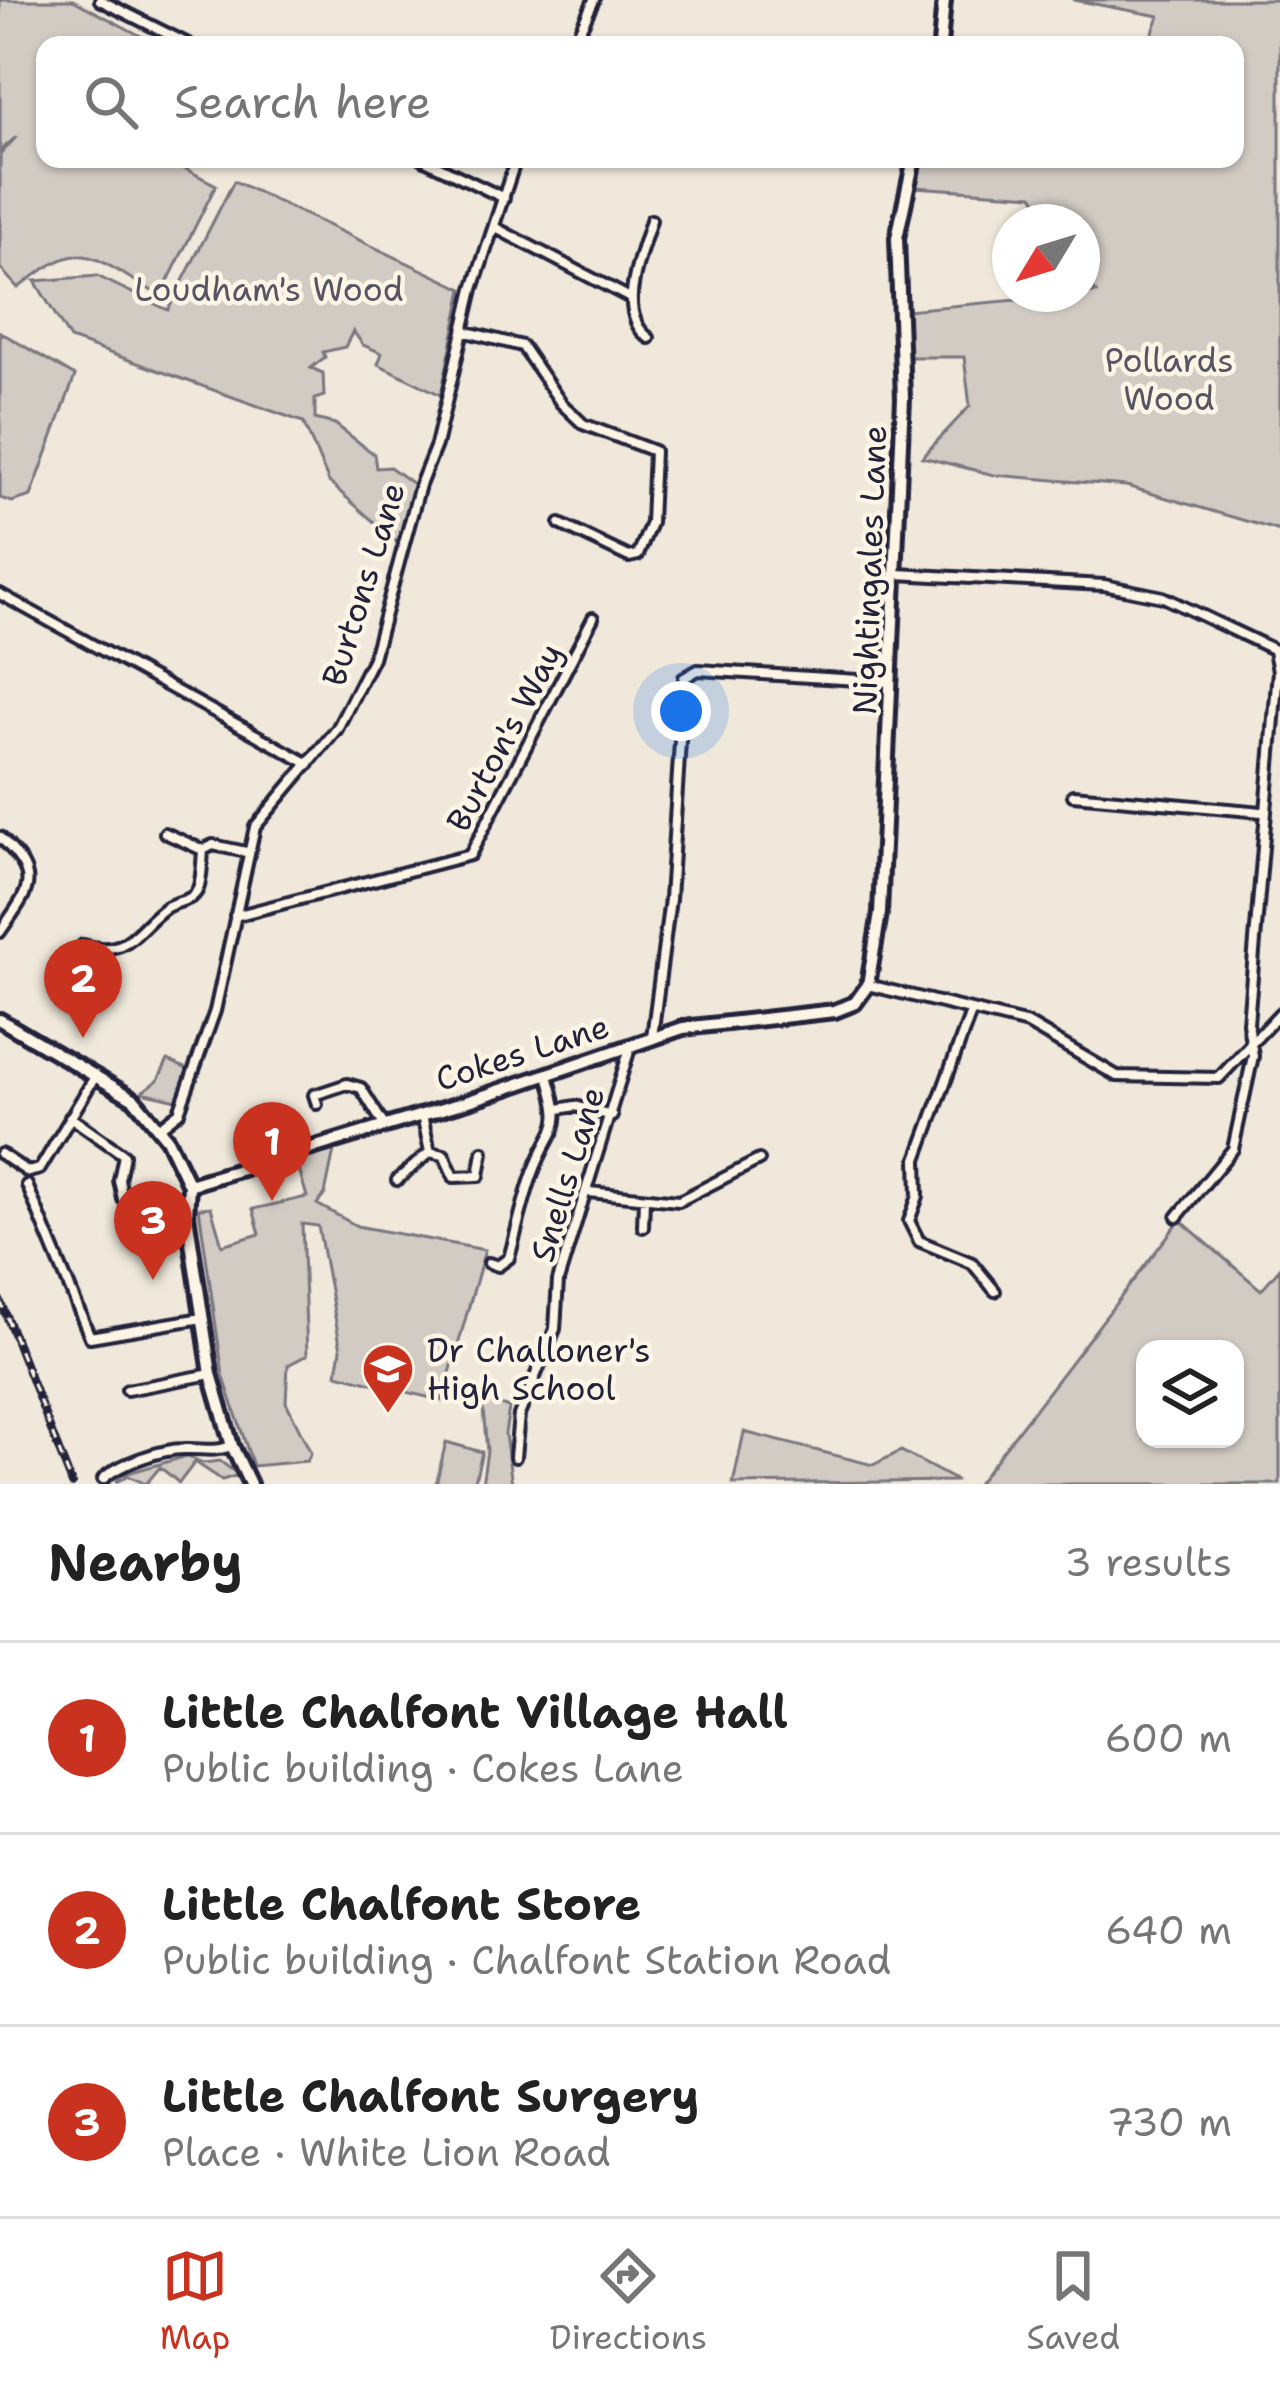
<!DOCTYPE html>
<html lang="en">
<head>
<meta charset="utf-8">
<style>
  :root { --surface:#fff; --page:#f6f6f6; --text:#222; --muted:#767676; --line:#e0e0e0; --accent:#c8321e }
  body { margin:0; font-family:"Shantell Sans",sans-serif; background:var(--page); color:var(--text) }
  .controls { position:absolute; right:36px; bottom:36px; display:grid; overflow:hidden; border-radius:24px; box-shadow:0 3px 9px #0004 }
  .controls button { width:108px; height:108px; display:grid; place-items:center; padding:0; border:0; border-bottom:3px solid var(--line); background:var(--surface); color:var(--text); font:60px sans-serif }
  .compass { position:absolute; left:992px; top:204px; width:108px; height:108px; border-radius:50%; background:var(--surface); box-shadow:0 3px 9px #0004; rotate:232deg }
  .you { position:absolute; left:681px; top:711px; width:42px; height:42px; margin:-30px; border:9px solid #fff; border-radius:50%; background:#1a73e8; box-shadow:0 0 0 18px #1a73e833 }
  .badge { display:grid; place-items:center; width:78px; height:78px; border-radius:50%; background:var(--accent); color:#fff; font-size:39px; font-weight:700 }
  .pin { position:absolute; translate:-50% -99px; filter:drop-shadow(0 3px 6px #0008) }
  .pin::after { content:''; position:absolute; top:63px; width:42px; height:36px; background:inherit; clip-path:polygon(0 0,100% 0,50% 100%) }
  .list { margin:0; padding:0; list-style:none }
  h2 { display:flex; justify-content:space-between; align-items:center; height:156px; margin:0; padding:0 48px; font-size:51px }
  h2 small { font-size:39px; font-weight:400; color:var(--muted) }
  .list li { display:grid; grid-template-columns:78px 1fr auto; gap:36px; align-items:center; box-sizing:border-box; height:192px; padding:0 48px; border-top:3px solid var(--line) }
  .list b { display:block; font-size:45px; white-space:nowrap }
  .list p { margin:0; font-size:39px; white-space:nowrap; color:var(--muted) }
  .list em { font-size:39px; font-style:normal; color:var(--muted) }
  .icon { flex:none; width:66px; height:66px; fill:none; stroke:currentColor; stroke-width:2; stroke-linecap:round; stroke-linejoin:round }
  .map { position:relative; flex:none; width:1280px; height:1484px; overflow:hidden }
  .search { position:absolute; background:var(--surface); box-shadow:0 3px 9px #0004; left:36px; right:36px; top:36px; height:132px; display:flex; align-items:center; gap:30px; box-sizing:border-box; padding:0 42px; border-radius:24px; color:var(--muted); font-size:45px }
  .sheet { height:732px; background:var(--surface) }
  nav { display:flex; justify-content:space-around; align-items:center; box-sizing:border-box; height:168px; border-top:3px solid var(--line); background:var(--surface); font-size:33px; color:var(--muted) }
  nav a { display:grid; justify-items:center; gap:6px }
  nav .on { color:var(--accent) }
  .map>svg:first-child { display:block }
</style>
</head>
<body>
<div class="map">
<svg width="1280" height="1484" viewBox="0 0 1280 1484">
  <rect width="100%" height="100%" fill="#efe8db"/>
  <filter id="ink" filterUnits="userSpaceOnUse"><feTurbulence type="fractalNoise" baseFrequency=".00833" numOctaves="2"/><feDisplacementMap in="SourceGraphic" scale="24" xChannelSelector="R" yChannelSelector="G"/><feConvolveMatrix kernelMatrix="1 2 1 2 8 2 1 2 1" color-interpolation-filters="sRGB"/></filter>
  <g filter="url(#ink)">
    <path fill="#d1cbc3" stroke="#7a767f" stroke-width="3" fill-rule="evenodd" d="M0 0H73L158 45H45V159H166L216 185 166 285 154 292C86 254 85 236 18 288L0 268V155L17 136 0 151Z
      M1073 0H1280V531L1126 486 994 475 922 457 970 406 964 357H909L905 310 1096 293 1082 271V222H1051L1033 195 915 187 920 159H1235V45H1148L1159 16Z
      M234 181 463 289 441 395 378 364 382 353 363 345 353 331 345 347 323 352 325 357 311 368 323 373 324 396 315 399V419L335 424 374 454 376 468 390 467 416 486 399 544 329 482 303 422 70 339 35 281 97 276 168 310Z
      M0 332 75 376 31 496 12 502 0 498Z
      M168 1060 189 1070 177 1100 142 1092 158 1080Z
      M335 1146 325 1194 317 1204 357 1226 485 1250 442 1401 337 1374 341 1349 318 1226 302 1224 307 1355 288 1365 286 1402 311 1453 307 1461 253 1466 223 1375 199 1208 211 1207 222 1245 260 1234 253 1209 307 1197 296 1159Z
      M1180 1220 1261 1290 1280 1268V1484H977ZM1145 1349H1235V1439H1145Z
      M482 1399 509 1408 505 1434 512 1484H482L487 1451Z
      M744 1432 873 1465 901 1451 957 1481 733 1484Z
      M446 1442 482 1452 474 1484H436Z
      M187 1456 203 1463 220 1461 239 1475 222 1480 195 1462 179 1483 160 1467 146 1484 128 1476 116 1482 121 1475Z"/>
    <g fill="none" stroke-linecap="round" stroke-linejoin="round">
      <g stroke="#22223b" stroke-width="16">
        <path id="minor" d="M100 0 190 45
          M573 45 594 0
          M423 159 504 198
          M494 227 630 298
          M463 331 522 346 561 403 583 424 654 451 651 523 638 555 629 557 560 524
          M649 338C614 313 642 253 651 220
          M897 574 1104 585 1163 597 1279 652
          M0 594 309 764
          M1073 795 1262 812
          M165 833 203 850
          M0 837C42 879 31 887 0 932
          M235 916 470 855 593 618
          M83 945C129 958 135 930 165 908 176 900 192 903 198 889 202 879 202 862 203 850L213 845 246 852
          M868 985 1028 1024 1117 1076 1219 1078 1280 1013
          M970 1015 917 1159 918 1196 909 1221 919 1241 972 1263 995 1291
          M652 1037 670 899 684 678 698 670 890 682
          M317 1104 314 1095 347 1084 361 1088 384 1125
          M559 1109 575 1106 612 1116
          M70 1117 124 1155 119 1180 123 1199
          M160 1127 179 1112 215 1011 255 827 337 729 373 658 420 485 436 445 473 289 516 159
          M430 1152 444 1155 454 1177 479 1176 483 1152
          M1 1154 28 1172 40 1169 96 1075
          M397 1180 430 1152 422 1115
          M27 1185 90 1337 202 1318
          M589 1192 679 1201 759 1160
          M1177 1217 1233 1149 1253 1056 1248 1023 1278 671 1274 651
          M643 1227 644 1199
          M489 1263 498 1266 509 1258C517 1230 523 1200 533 1173 552 1122 567 1134 547 1073
          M127 1390 211 1374
          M515 1457 519 1415 555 1329 558 1281 631 1045
          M103 1479C118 1464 162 1449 184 1449 204 1448 211 1453 232 1446"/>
      </g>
      <g stroke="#22223b" stroke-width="20">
        <path id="secondary" d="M940 45 944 0
          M189 1185 472 1100 683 1028 835 1011 855 1003 868 985 880 913 903 398 897 238 914 159"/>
      </g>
      <g stroke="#22223b" stroke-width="20">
        <path id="primary" d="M0 1020 134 1099 167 1139 189 1185 187 1215 211 1374 232 1446 250 1484"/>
      </g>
      <use href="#minor" stroke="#fcf5e5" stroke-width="8"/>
      <use href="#secondary" stroke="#fcf5e5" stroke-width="10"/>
      <use href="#primary" stroke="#fcf5e5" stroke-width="10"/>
      <g stroke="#22223b" stroke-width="8">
        <path id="rail" d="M0 1300 72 1484"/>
      </g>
      <use href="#rail" stroke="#fcf5e5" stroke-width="3" stroke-dasharray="9" stroke-linecap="butt"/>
    </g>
  </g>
  <defs>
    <g id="school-pin" transform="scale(2.7)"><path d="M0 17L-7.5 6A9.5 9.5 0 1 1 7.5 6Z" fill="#c8321e" stroke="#fcf5e5"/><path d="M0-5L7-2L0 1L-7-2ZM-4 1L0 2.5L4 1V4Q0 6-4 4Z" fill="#fff"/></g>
  </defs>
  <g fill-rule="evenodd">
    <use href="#school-pin" x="388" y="1369"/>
  </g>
  <g text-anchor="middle" stroke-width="9" stroke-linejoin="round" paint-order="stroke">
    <g font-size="33" fill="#575564" stroke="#fcf5e5">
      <text x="269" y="301">Loudham's Wood</text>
      <text x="1169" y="372">Pollards<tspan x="1169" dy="38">Wood</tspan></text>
    </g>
    <g font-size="33" fill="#22223b" stroke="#fcf5e5">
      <text transform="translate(869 570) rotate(-88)" y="12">Nightingales Lane</text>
      <text transform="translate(363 584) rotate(-73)" y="12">Burtons Lane</text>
      <text transform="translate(504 737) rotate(-62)" y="12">Burton's Way</text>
      <text transform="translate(522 1052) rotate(-18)" y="12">Cokes Lane</text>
      <text transform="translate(567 1174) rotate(-73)" y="12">Snells Lane</text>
    </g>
    <g font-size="33" fill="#22223b" stroke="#fcf5e5" text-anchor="start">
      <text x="427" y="1362">Dr Challoner's<tspan x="427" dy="38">High School</tspan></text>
    </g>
  </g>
</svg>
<div class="controls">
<button><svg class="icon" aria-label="layers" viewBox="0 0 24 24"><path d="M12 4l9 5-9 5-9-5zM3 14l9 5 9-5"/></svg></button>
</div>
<svg class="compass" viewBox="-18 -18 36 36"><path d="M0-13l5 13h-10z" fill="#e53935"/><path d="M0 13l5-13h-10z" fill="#767676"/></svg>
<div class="you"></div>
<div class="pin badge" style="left:272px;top:1201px">1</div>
<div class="pin badge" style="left:83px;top:1038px">2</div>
<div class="pin badge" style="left:153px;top:1280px">3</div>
<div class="search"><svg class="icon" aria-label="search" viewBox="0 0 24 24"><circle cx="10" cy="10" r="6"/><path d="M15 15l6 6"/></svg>Search here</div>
</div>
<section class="sheet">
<h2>Nearby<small>3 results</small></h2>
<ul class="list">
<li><span class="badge">1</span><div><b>Little Chalfont Village Hall</b><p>Public building · Cokes Lane</p></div><em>600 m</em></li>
<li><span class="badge">2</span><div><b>Little Chalfont Store</b><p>Public building · Chalfont Station Road</p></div><em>640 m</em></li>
<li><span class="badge">3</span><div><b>Little Chalfont Surgery</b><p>Place · White Lion Road</p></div><em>730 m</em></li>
</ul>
</section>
<nav>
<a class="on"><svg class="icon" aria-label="map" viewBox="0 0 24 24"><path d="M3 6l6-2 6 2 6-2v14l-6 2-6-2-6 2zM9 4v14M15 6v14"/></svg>Map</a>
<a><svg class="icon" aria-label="directions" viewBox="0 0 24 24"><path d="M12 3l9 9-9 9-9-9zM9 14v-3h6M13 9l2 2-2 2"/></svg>Directions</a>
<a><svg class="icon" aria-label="saved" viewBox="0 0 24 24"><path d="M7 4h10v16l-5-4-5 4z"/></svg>Saved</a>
</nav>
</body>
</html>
